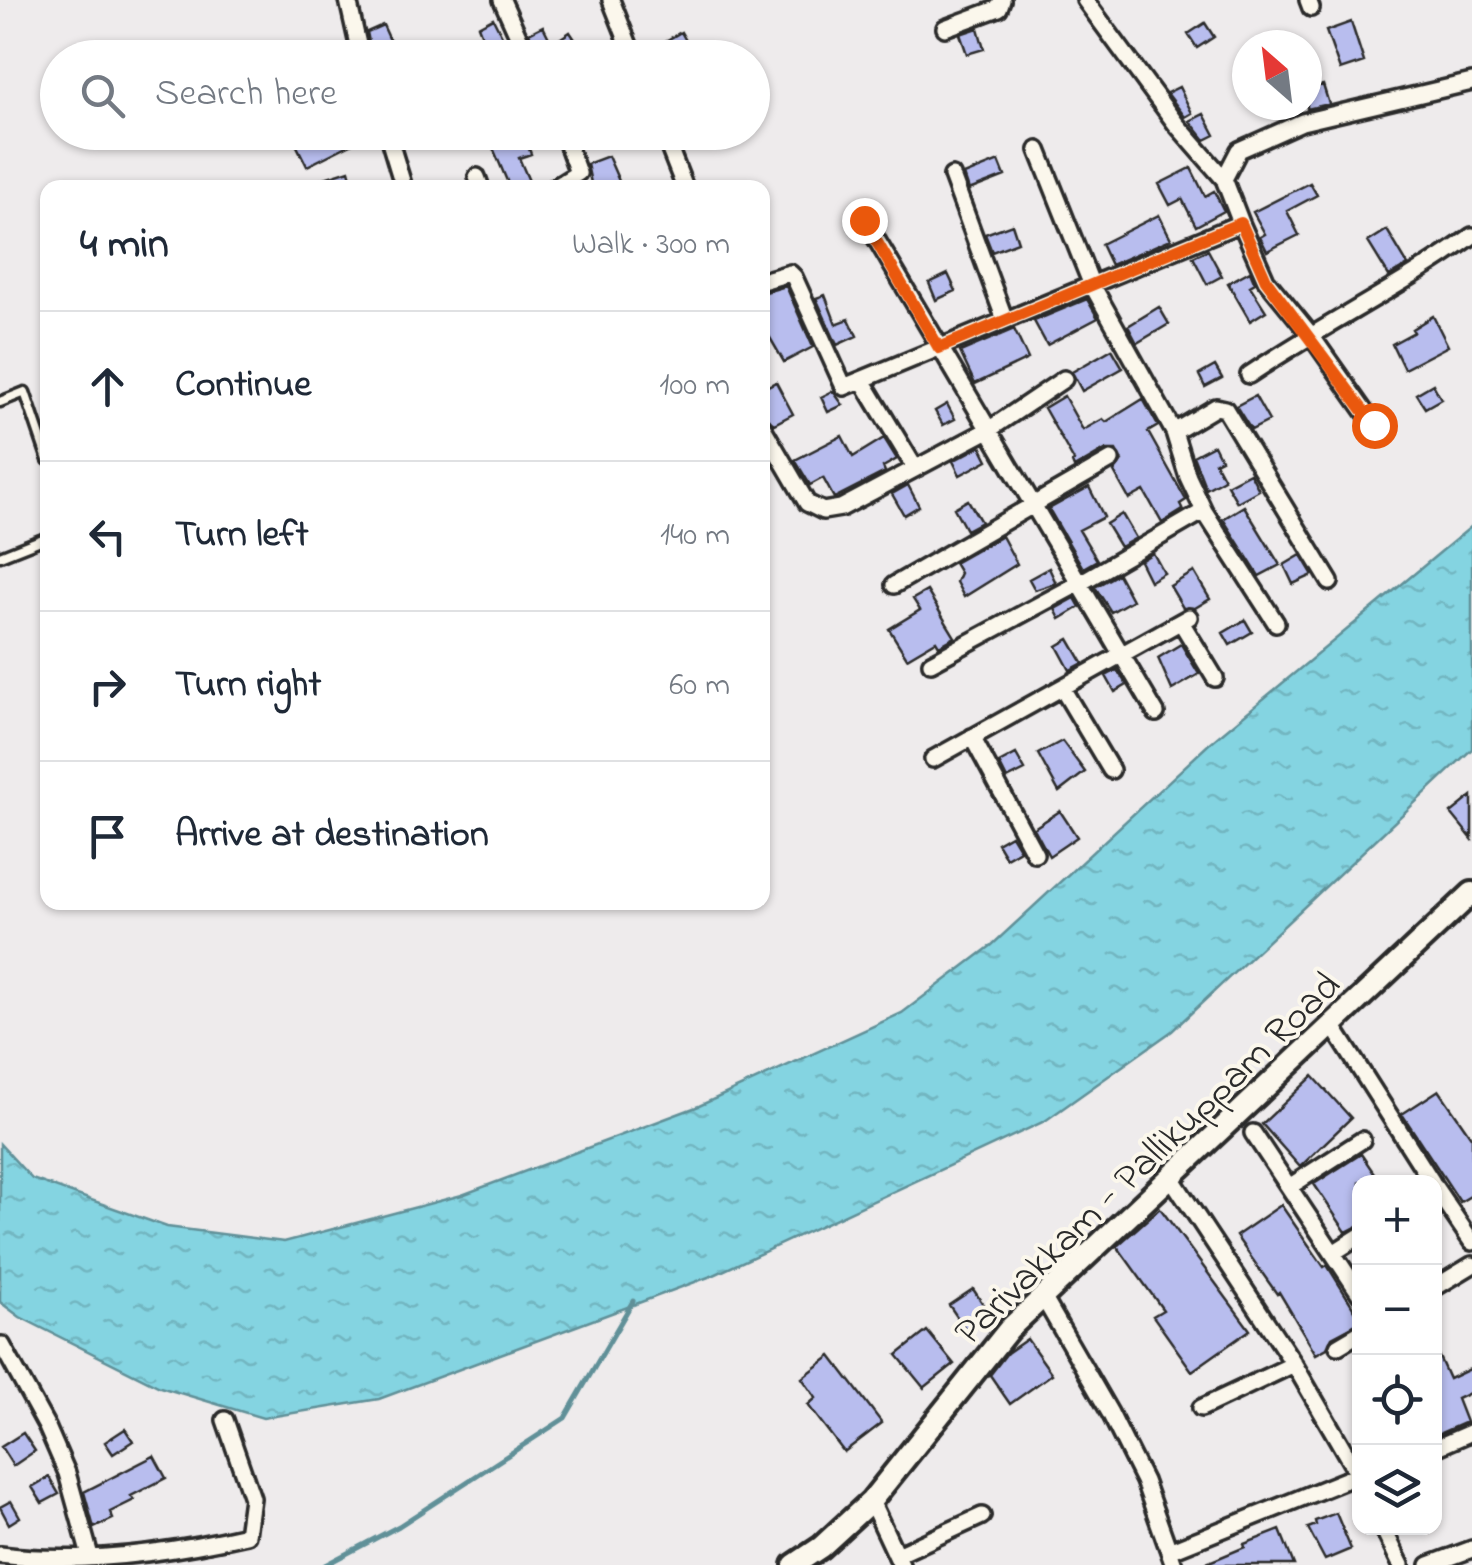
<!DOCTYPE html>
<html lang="en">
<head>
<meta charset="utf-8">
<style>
  :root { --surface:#fff; --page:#f2f2f3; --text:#1f2937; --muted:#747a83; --line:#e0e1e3 }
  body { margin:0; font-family:"Indie Flower",sans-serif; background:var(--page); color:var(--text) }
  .controls { position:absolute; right:30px; bottom:30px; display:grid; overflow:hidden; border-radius:20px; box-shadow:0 2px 8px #0004 }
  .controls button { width:90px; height:90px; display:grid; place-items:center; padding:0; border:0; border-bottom:2px solid var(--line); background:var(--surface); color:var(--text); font:50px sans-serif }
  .compass { position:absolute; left:1232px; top:30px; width:90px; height:90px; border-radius:50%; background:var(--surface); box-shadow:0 2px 8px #0004; rotate:332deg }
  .stop { position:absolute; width:30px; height:30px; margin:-22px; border:8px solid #ea580c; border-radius:50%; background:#fff }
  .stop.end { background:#ea580c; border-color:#fff; box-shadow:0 2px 10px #0008 }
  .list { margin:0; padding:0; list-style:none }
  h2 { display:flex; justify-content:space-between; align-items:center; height:130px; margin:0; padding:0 40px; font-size:42px }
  h2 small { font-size:32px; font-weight:400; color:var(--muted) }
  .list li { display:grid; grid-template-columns:65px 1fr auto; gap:30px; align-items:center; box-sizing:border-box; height:150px; padding:0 40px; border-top:2px solid var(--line) }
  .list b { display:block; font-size:38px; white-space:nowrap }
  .list em { font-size:32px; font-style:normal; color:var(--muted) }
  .icon { flex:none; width:55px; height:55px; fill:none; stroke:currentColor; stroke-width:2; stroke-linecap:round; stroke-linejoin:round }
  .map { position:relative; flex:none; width:1472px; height:1565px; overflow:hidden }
  .search { position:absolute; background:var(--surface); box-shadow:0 2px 8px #0004; left:40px; top:40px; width:730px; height:110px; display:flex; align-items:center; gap:25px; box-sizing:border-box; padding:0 35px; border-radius:55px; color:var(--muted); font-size:38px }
  .panel { position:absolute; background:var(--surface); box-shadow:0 2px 8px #0004; left:40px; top:180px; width:730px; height:730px; border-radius:20px }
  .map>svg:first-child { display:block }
</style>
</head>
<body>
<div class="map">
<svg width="1472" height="1565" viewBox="0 0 1472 1565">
  <defs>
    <pattern id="water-ripples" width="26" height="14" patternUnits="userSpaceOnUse" patternTransform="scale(2.5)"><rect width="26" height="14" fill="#84d4e1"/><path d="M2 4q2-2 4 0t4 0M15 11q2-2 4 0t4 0" fill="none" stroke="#72b6c1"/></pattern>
  </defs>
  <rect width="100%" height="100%" fill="#eeebec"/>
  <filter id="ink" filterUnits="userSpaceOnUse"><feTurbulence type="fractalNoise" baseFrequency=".01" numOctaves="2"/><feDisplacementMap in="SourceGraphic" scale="20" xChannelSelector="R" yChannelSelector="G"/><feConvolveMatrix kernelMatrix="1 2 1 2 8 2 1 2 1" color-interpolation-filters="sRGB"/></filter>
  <g filter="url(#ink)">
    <path fill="url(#water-ripples)" stroke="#609098" stroke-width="2.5" d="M1472 526V749L1172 1031 1045 1121 714 1275 379 1399 263 1418 160 1387 20 1317 0 1302V1144L32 1179 167 1227 284 1242 462 1195 699 1106 902 1013 992 945 1209 744Z"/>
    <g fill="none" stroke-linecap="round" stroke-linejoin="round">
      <path stroke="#609098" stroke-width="5" d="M325 1565 399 1526 565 1418 633 1301"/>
    </g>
    <path fill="#b8bdee" stroke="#2b2b2b" stroke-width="2.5" d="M493 18 505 42 488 51 478 26Z
      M1351 22 1364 62 1340 70 1326 31Z
      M1205 23 1214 37 1197 48 1188 34Z
      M383 25 398 58H372L367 32Z
      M543 26 552 44 570 32 578 44 560 58H539L529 33Z
      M978 28 984 49 967 54 960 34Z
      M681 32 689 46 670 58H657L652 49Z
      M1323 85 1329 104 1307 109V89Z
      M1179 87 1192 113 1185 117 1167 93Z
      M1204 114 1215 135 1205 140 1190 121Z
      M308 132H346L351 144 307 166 294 140Z
      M524 136 531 154 519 158 532 188H510L493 148Z
      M608 156 622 188H592L587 164Z
      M999 161 1005 176 969 190 964 175Z
      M1191 168 1205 196 1214 191 1224 211 1196 226 1182 199 1170 205 1159 184Z
      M349 170 354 188H303V185Z
      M1310 183 1317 195 1287 211 1299 235 1267 251 1260 237 1265 234 1253 212Z
      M1159 215 1171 239 1111 265 1101 244Z
      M1012 224 1018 242 992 252 985 234Z
      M1387 230 1408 265 1389 276 1368 242Z
      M1208 250 1222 276 1207 284 1193 257Z
      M1250 271 1255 283 1250 286 1266 311 1250 321 1228 283Z
      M948 274 956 291 936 300 929 283Z
      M786 286 813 347 784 362 762 324V293Z
      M825 295 836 324 849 319 857 336 837 345 816 298Z
      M1087 299 1098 318 1047 345 1034 321Z
      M1159 307 1169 324 1137 343 1128 326Z
      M1433 316 1448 346 1404 369 1392 344 1414 332 1412 329Z
      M1014 329 1028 359 975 384 960 352Z
      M1112 349 1123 368 1082 391 1072 372Z
      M1215 366 1222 378 1205 387 1199 375Z
      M776 382 793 414 774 424 762 415V389Z
      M1433 384 1441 399 1425 408 1416 394Z
      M833 391 843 405 828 412 821 397Z
      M1064 396 1083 430 1103 419 1106 422 1143 399 1158 426 1148 432 1186 500 1180 504 1183 510 1162 523 1144 491 1129 499 1114 472 1122 461 1116 450H1105L1074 468 1072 463 1074 461 1044 408Z
      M1255 396 1269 421 1251 430 1236 406Z
      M947 404 955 419 943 425 935 411Z
      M842 436 853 457 884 438 897 459 883 467 885 472 834 498 823 478 810 485 795 460Z
      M1214 445 1221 459 1215 462 1224 479 1206 489 1193 456Z
      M981 446 988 460 960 475 953 461Z
      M1250 473 1259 490 1237 502 1227 485Z
      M908 485 919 506 904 515 892 494Z
      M1089 487 1104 517 1079 530 1097 560 1083 568 1049 509Z
      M968 500 981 522 966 530 954 508Z
      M1244 506 1280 565 1259 576 1223 519Z
      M1122 514 1136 538 1120 547 1106 524Z
      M1002 536 1017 564 964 597 956 582 960 573 954 563Z
      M1153 553 1164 573 1150 581 1140 561Z
      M1301 555 1313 575 1293 584 1284 565Z
      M1049 568 1056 583 1035 590 1029 579Z
      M1194 572 1210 599 1195 608H1183L1170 586Z
      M1118 574 1132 600 1111 612 1095 587Z
      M927 591 955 637 939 646 936 641 907 658 889 629 920 610 913 599Z
      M1075 598 1080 607 1060 619 1055 609Z
      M1245 620 1252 632 1230 645 1223 633Z
      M1069 639 1083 663 1070 670 1057 646Z
      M1181 644 1199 674 1172 690 1158 658Z
      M1117 670 1127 685 1115 692 1106 676Z
      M1062 741 1085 772 1059 792 1038 754Z
      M1016 754 1025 770 1007 779 999 763Z
      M1472 796V839L1451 813Z
      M1060 811 1077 837 1049 856 1034 828Z
      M1011 835 1020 850 1006 858 997 843Z
      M1313 1076 1351 1118 1300 1167 1262 1124Z
      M1439 1090 1472 1138V1195L1460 1202 1402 1114Z
      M1361 1154 1380 1182H1360V1225L1346 1232 1314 1184Z
      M1281 1205 1324 1267 1327 1265 1360 1318V1322L1332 1337 1327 1348 1316 1354 1279 1292 1277 1294 1236 1236Z
      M1160 1208 1250 1330 1192 1371 1153 1316 1163 1310 1117 1246Z
      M973 1289 991 1316 968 1333 949 1305Z
      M927 1331 954 1364 924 1388 897 1355Z
      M1027 1339 1052 1374 1010 1404 990 1375 1007 1353Z
      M1434 1346 1449 1379 1472 1368V1392L1457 1399 1466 1422 1434 1436Z
      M831 1356 882 1423 844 1452 808 1405 816 1398 802 1378Z
      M125 1429 133 1441 113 1454 105 1442Z
      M23 1433 35 1451 13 1466 1 1447Z
      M154 1456 166 1478 131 1496 134 1500 110 1512 113 1519 94 1528 84 1492Z
      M49 1477 59 1494 42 1503 32 1487Z
      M11 1501 20 1517 9 1524 0 1507Z
      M1336 1513 1351 1549 1325 1560 1308 1528 1316 1525 1315 1521Z
      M1280 1530 1294 1565H1202L1245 1547 1244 1544Z"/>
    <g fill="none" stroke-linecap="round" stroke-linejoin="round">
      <g stroke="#2b2b2b" stroke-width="15">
        <path id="lane" d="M0 402 25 392 48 460
          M0 556 48 537"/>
      </g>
      <g stroke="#2b2b2b" stroke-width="22">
        <path id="street" d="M348 0 361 58
          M502 0 528 58
          M611 0 634 58
          M1308 0 1311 8
          M945 28 999 8 1002 0
          M387 132 404 188
          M663 132 685 188
          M1038 150 1091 283 1174 432 1188 477 1204 511 1276 623
          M952 176 1005 320
          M477 177 481 188
          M1224 179 1239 150 1302 122 1472 82
          M554 188 578 173 563 132
          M865 220 1156 713
          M1241 223 1266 280 1310 334 1374 425
          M762 281 790 273 794 277 844 387 1241 223 1224 179 1176 124 1085 0
          M1249 375C1321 326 1401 287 1472 236
          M862 380 915 468
          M762 426 807 503 823 511 841 508 990 429 1064 379
          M1174 432 1216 407 1225 409 1330 582
          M894 585 1111 460
          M1181 622 1215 678
          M931 663 1080 583 1204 511
          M1062 688 1111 770
          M972 737 1035 854
          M933 759 1189 617
          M1332 1025 1432 1182
          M1253 1133 1360 1294
          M1170 1176 1294 1364 1360 1478
          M1434 1186 1472 1242
          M1289 1187 1362 1140
          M1333 1253 1360 1236
          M1434 1288 1472 1265
          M1043 1297 1110 1413 1144 1481 1174 1565
          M2 1345 47 1427 67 1473 90 1556
          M1338 1346 1360 1333
          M1201 1408 1294 1364
          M1440 1446 1472 1432
          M871 1501 901 1565
          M1383 1528 1401 1565
          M1169 1551 1358 1475
          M0 1555C81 1565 168 1553 247 1535L252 1498 225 1420
          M897 1555 982 1516
          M1429 1565 1472 1549"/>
      </g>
      <g stroke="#2b2b2b" stroke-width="28">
        <path id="secondary" d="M794 1565 821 1547 871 1501 1009 1329 1472 893"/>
      </g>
      <use href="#lane" stroke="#fbf7ec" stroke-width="8"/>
      <use href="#street" stroke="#fbf7ec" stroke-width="15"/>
      <use href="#secondary" stroke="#fbf7ec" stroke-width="20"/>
    </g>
  </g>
  <g fill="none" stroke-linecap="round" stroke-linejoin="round" filter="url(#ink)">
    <path stroke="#ea580c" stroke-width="12" d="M864 220 939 348 1241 223 1266 280 1374 425"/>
  </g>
  <g text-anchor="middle" stroke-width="8" stroke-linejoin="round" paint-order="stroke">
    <g font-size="40" fill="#2b2b2b" stroke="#fbf7ec">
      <text transform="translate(1146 1157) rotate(-44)" y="14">Parivakkam - Pallikuppam Road</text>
    </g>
  </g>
</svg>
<div class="controls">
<button>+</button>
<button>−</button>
<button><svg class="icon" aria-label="locate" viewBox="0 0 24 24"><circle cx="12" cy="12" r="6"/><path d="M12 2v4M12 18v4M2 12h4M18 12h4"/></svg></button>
<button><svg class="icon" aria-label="layers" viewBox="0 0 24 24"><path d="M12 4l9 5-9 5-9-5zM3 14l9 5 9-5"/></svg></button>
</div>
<svg class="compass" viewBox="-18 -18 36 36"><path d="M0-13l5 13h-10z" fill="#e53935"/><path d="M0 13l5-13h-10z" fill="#747a83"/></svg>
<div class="stop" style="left:1374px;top:425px"></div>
<div class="stop end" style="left:864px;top:220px"></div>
<div class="search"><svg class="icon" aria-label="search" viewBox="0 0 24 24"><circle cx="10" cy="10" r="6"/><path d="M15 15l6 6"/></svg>Search here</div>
<section class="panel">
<h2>4 min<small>Walk · 300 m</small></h2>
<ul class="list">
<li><svg class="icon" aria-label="ahead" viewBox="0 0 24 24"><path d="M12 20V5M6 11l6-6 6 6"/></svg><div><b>Continue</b></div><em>100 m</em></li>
<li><svg class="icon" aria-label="left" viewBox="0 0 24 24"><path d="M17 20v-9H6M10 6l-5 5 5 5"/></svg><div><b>Turn left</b></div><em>140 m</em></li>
<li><svg class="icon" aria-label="right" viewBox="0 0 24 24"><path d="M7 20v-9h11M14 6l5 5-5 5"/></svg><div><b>Turn right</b></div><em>60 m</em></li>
<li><svg class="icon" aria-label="arrive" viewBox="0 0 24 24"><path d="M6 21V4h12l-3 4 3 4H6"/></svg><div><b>Arrive at destination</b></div></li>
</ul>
</section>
</div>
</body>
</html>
